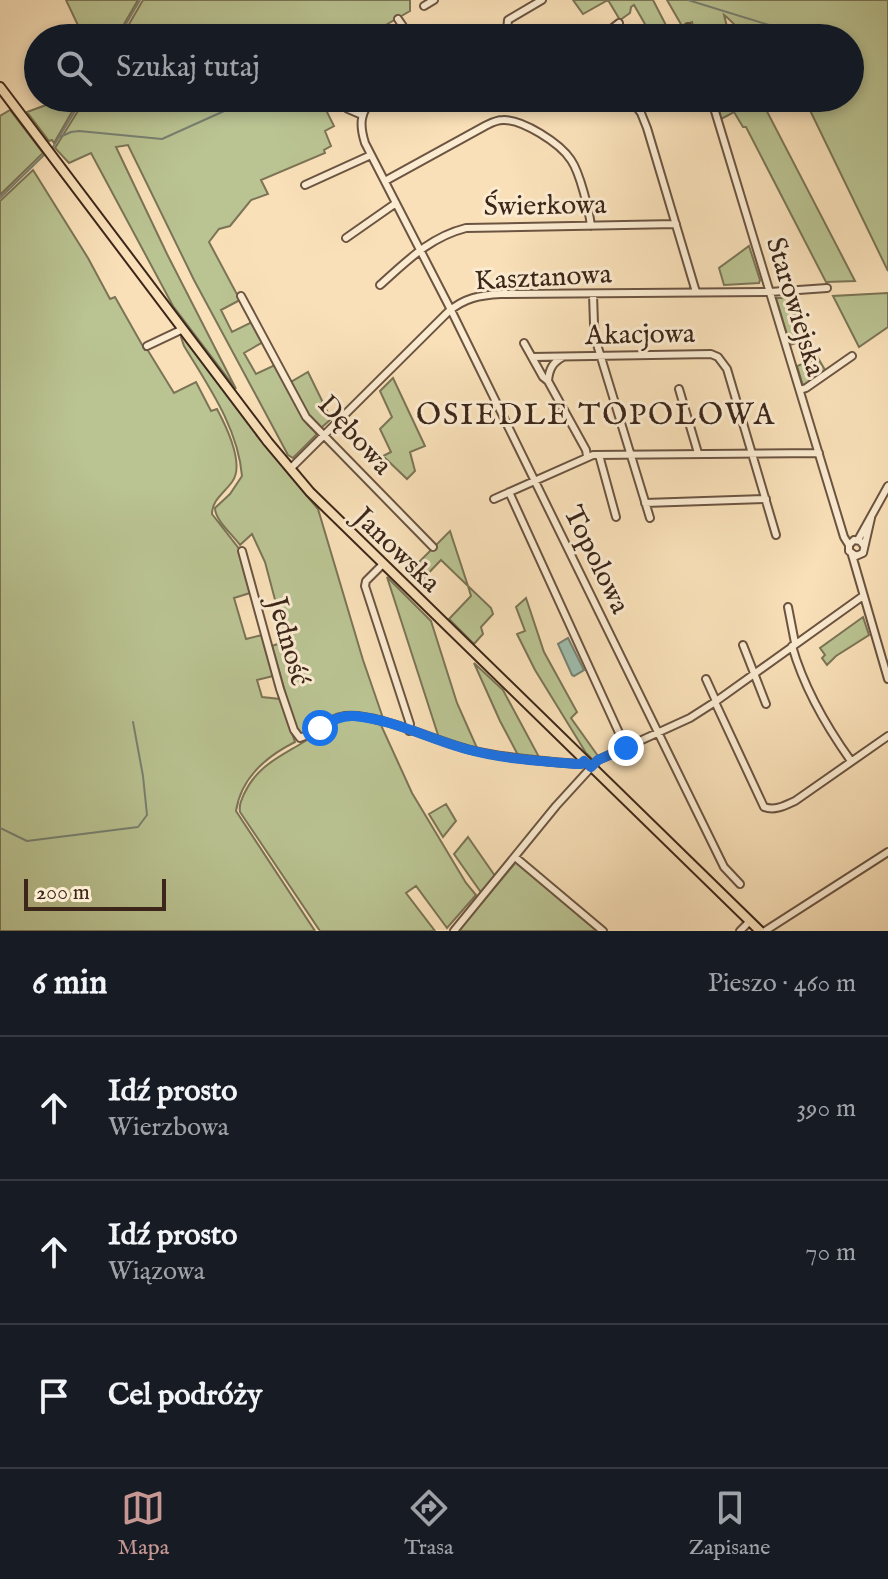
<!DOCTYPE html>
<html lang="pl">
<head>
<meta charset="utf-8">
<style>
  :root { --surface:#171b24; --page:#20242c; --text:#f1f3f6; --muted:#9ea1a6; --line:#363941; --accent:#c59692 }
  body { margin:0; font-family:"IM FELL English",serif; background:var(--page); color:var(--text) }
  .scale { position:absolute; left:24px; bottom:20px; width:142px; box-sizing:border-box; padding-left:8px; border:4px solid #3c2619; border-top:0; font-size:22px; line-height:28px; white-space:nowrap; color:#3c2619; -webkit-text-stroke:6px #fbebd1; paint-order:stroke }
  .stop { position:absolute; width:24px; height:24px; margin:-18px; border:6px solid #1a73e8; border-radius:50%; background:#fff }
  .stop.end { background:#1a73e8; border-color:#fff; box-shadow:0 2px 8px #0008 }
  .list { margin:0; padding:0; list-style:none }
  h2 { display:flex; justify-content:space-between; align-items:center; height:104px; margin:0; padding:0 32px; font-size:34px }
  h2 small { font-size:26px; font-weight:400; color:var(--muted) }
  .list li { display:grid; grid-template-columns:52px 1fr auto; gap:24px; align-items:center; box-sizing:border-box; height:144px; padding:0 32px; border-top:2px solid var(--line) }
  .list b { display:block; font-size:30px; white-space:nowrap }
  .list p { margin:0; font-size:26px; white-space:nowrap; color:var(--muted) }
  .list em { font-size:26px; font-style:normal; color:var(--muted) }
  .icon { flex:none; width:44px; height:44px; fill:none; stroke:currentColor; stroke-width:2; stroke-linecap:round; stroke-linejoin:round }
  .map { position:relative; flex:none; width:888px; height:931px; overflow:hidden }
  .search { position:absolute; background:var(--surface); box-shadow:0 4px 12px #0003; left:24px; right:24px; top:24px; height:88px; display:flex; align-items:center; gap:20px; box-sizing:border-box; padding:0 28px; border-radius:44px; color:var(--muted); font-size:30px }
  .sheet { height:536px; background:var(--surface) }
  nav { display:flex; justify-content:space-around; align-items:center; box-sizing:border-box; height:112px; border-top:2px solid var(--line); background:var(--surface); font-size:22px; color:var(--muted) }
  nav a { display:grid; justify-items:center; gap:4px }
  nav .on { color:var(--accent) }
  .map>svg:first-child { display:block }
</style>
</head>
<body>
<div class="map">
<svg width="888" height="931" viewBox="0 0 888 931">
  <rect width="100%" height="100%" fill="#f9e0b8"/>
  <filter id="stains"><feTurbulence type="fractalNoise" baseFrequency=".0025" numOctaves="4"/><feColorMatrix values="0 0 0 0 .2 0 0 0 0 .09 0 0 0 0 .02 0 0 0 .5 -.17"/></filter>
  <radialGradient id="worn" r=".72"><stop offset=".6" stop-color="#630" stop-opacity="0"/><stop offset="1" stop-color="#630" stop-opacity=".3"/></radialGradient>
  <path fill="#bac392" stroke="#7b7456" stroke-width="2" d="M66 0H138L116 38H84Z
    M143 0H410V11L363 38H121Z
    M573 0H653L670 33 663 38H653L634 5 631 7 630 13 620 20 608 0 583 14Z
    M667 0H888V271L804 98H850V38H752C740 34 735 23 724 15L730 38H697L692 22 682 26Z
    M57 98H80L54 143 52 140 49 141 27 112 57 101Z
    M86 98H338L340 103 326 110 334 126 325 131 331 146 324 150 325 153 261 180 268 194 251 200 230 226 219 229 209 242 240 300 221 310 232 332 252 322 263 342 244 353 256 374 275 365 307 424 317 434 293 458 288 455 194 280 128 145 116 147 167 254 236 389 173 306 91 153 69 163 55 148Z
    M715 98H760L855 281 826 282 746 127H743L734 112 721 119Z
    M10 110 43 153 0 195V116Z
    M33 170 88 258 110 299 115 297 145 350 147 349 174 393 196 382 211 411 217 409C226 426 245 465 232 482 224 493 212 500 212 514L240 550 250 593 234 598 246 639 262 635 273 676 257 680 262 697 280 699 295 742C267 756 241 778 236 811L315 931H0V201Z
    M749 246 760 280 759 283 724 285 719 268Z
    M888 293V327L859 347 833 296Z
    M776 298H787L808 339 790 345Z
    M183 335 286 471 318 509 363 660 383 718 342 714 307 734H302L295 727 272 646 286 641 265 562 252 534 240 545C232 534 215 520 215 508L230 494 242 476C238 428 209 387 184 346L181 337Z
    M818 358 825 370 803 386 797 366Z
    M308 372 331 419 321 428 307 414 291 382Z
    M393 378 425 446 410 452 415 471 407 479 383 456 391 452 380 429 392 417 380 391Z
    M450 531 468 586 491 608 493 614 481 627 483 634 474 644 449 619 471 596 468 586 441 560 419 583 414 567Z
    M387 577 431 621 457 703 477 748 439 738Z
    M526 598 544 652 577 712 571 718 598 756 593 760 586 753 535 670 517 634 525 631 516 607Z
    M863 617 869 635 836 656 827 665 822 658 825 655 820 648Z
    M474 663 503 690 539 757 518 755 500 721Z
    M352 717 381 725 412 793 466 883 476 895 447 928 416 886 406 893 435 931H320L240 812C239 805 241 801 244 794 257 765 282 756 307 740 323 730 333 721 352 717Z
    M446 804 456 821 443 837 429 814Z
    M468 837 495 876 483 891H480L454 854Z
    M516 862 595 929 597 931H458Z"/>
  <path fill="#9ebdae" stroke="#778172" stroke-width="2" d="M568 638 584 670 574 676 572 675 558 644Z"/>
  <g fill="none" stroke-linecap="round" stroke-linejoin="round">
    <path stroke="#778172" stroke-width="2" d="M688 0 798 34 820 38
      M118 38 140 0
      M60 137 71 132 79 131 162 139 253 98
      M53 147 83 98
      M0 198 44 155
      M0 828 27 841 138 827 147 815 143 776 133 722"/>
    <g stroke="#6b5441" stroke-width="10">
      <path id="minor" d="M424 6 434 0
        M398 19 411 38
        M688 27 692 38
        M507 30 508 20 542 0
        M480 38C499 30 513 29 532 38
        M600 38 619 23
        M341 98 348 109 362 115
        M374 98C360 112 359 124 365 143L451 310 724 867 740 884
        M630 98 641 113 647 128 696 292
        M711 98 844 537 849 545
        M385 181 485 126C491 123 496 120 503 120 522 119 560 143 571 160 580 173 589 210 591 226
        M305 185 371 155
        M346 238 396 203
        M380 285C407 261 430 237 466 228L676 224
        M593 294 594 324 596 341 650 518
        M241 296 306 417 433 547
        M524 343 543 377 548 381 586 450 587 456
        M147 346 183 329
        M532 357 711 354 718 357 727 369 776 535
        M548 381C549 369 553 362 563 357
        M679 389 698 453
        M800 390 806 388 852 356
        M599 455 616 517
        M290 469 448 312C464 298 480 295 501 294L770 292 827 288
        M509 492 626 748
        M494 499 593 455 819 453
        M645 503 766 499
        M858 540 888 486
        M864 546 860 541 854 540 849 545V551L856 556 863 553 871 518
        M242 551 280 689 294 730 300 738C315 733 328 718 345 716 376 712 437 742 471 750 505 758 541 761 576 764H581L584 761
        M852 555 888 679
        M382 565 366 581 365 586 410 724 409 731
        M788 607 795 643
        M743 645 766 704
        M792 646C804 688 826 726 851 761
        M706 679 716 701
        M715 702 764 807C775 811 784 806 795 801L888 736
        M515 857 603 931
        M454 931 556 806 598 760 690 718 715 702 863 596
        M740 931 750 921
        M765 931 888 852"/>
    </g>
    <g stroke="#3c2619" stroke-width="12">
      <path id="major" d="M0 87 268 442 310 492 760 931"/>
    </g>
    <use href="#minor" stroke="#fbebd1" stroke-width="6"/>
    <use href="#major" stroke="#f9e0b8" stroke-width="8"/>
  </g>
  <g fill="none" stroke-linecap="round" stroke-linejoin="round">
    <path stroke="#1a73e8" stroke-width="10" d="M320 728C331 721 341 715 354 716 391 719 430 739 466 749 502 759 539 761 576 764H581L584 761 591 767 598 760 626 748"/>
  </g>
  <g text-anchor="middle" stroke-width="6" stroke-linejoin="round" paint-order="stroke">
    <g font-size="28" fill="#3c2619" stroke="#fbebd1">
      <text transform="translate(545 204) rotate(-1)" y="10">Świerkowa</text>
      <text transform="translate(543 276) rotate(-3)" y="10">Kasztanowa</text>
      <text transform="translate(797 306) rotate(73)" y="10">Starowiejska</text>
      <text transform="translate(640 333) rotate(-1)" y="10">Akacjowa</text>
      <text transform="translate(356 434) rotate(48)" y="10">Dębowa</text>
      <text transform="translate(398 549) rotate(44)" y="10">Janowska</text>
      <text transform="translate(598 559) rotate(64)" y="10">Topolowa</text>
      <text transform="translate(290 641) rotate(74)" y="10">Jedność</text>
    </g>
    <g font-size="30" letter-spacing="2" fill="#3c2619" stroke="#fbebd1">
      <text x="596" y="424">OSIEDLE TOPOLOWA</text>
    </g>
  </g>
  <rect width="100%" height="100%" filter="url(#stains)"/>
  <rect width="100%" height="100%" fill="url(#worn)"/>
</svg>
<div class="scale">200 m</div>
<div class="stop" style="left:320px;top:728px"></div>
<div class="stop end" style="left:626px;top:748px"></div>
<div class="search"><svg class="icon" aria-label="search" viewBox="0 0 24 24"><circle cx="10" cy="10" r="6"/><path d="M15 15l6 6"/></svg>Szukaj tutaj</div>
</div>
<section class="sheet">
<h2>6 min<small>Pieszo · 460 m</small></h2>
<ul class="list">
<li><svg class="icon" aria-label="ahead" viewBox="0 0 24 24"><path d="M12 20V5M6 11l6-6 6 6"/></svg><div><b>Idź prosto</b><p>Wierzbowa</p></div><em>390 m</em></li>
<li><svg class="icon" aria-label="ahead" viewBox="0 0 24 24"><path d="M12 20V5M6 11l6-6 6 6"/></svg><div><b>Idź prosto</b><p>Wiązowa</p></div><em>70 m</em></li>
<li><svg class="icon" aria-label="arrive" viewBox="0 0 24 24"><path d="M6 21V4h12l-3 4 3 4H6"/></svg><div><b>Cel podróży</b></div></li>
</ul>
</section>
<nav>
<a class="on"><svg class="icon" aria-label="map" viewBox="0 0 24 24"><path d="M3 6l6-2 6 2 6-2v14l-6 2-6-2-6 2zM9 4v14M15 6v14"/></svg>Mapa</a>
<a><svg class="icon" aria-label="directions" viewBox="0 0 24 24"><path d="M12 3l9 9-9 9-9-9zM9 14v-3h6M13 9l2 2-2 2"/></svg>Trasa</a>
<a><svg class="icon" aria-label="saved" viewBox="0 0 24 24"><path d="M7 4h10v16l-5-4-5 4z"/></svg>Zapisane</a>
</nav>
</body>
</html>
